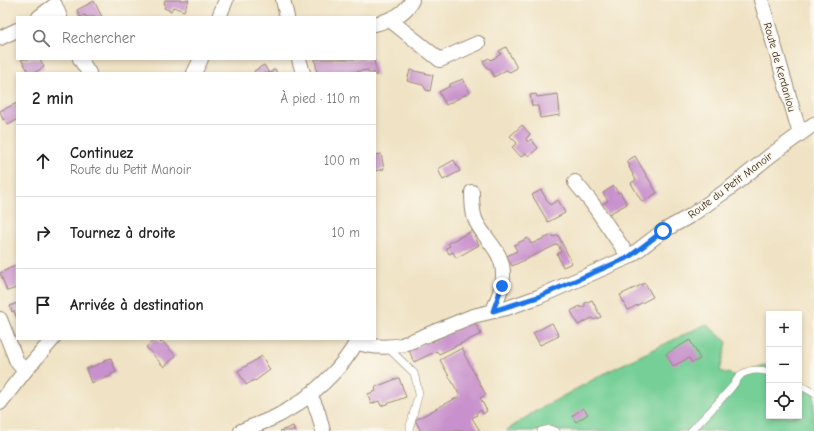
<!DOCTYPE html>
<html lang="fr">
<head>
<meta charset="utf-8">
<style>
  :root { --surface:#fff; --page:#f2f2f2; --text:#222; --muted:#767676; --line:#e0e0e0 }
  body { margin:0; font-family:"Comic Neue",sans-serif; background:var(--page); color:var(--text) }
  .controls { position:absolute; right:12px; bottom:12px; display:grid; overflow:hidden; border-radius:0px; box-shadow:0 2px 6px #0003 }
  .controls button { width:36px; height:36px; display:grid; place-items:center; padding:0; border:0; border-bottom:1px solid var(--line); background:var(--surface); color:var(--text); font:20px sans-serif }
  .stop { position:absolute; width:12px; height:12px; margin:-9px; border:3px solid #1a73e8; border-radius:50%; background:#fff }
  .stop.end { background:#1a73e8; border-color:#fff; box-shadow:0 1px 4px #0008 }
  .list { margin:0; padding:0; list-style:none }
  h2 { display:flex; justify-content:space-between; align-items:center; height:52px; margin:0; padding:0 16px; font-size:17px }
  h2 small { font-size:13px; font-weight:400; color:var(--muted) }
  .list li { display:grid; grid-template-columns:26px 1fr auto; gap:12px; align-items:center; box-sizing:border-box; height:72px; padding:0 16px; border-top:1px solid var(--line) }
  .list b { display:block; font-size:15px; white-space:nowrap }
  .list p { margin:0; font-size:13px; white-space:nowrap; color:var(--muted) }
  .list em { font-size:13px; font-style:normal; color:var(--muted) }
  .icon { flex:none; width:22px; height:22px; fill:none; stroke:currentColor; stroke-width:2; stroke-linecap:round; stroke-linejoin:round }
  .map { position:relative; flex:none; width:814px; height:431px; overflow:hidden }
  .search { position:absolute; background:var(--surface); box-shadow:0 2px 6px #0003; left:16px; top:16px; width:360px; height:44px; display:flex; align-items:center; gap:10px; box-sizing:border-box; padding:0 14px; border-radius:0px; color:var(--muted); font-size:15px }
  .panel { position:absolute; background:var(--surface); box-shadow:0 2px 6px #0003; left:16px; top:72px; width:360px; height:268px; border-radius:0px }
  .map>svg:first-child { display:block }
</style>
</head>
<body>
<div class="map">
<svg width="814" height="431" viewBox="0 0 814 431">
  <rect width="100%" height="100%" fill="#fbf7ec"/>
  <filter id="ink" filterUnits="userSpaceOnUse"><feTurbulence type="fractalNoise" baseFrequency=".025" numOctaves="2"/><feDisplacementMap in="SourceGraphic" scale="8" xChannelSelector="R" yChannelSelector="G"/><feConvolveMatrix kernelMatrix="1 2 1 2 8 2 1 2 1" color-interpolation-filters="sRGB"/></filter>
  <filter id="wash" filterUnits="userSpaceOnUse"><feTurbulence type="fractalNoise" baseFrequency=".012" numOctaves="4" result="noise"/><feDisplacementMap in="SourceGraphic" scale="16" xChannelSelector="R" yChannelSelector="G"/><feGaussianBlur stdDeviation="0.9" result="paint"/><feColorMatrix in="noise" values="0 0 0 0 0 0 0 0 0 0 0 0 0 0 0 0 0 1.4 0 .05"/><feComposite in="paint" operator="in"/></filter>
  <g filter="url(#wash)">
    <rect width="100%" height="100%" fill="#f0e3c5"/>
    <path fill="#75cf96" stroke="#587c5a" d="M706 324 727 342 720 371 736 376 764 365 769 367V416H799V383L814 391V431H506L534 412 609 371Z"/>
    <g id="blocks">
      <path fill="#c890cc" d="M165 0H189L184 11 173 7 171 11 164 8 166 4H164Z
        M94 1 102 17H86L85 15 80 17 77 10Z
        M506 47 517 68 510 72 506 70 494 77 490 68 488 69 483 61 489 58 491 60 501 54 499 51Z
        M21 59H40L44 67 34 73H29Z
        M315 59H374L377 75 375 76V73H368V70L346 73H317Z
        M264 65 269 73 275 69 277 73H255L254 71Z
        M410 70 433 75 430 91 426 90 423 85 407 81Z
        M463 79 470 92 446 105 439 92 450 86V84Z
        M536 94 537 97 558 94 560 115 540 118 538 106H532L530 95Z
        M17 103V120L8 125 5 119 3 120 0 111Z
        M522 125 530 134 526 139 528 142 531 139 538 148 529 156 526 153 521 157 512 147 517 143 510 136Z
        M381 154 384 169 375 171V155Z
        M635 156 657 193 642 202 631 183 636 180 629 167 630 166 627 161Z
        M454 160 460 171 443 180 438 169Z
        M614 186 618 193 620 192 627 204 607 215 601 205 608 201 603 193Z
        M541 190 550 205 558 200 565 213 548 222 532 195Z
        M472 231 479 245 456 258 453 252 449 254 446 248 450 246 448 243Z
        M552 235 554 237 558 235 572 263 563 267 557 254 561 252 558 244 512 266 507 256 517 251 514 245 528 238 531 244Z
        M17 265V288L7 291 0 273Z
        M645 283 653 297 628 310 620 295Z
        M592 300 601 317 594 320 592 318 578 325 571 311 580 306 581 308 585 306V303Z
        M17 303V319L14 311 12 312 10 306Z
        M469 323 476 324 481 334 439 354 437 351 414 362 409 350 431 340 432 342Z
        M552 323 559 336 540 345 533 333Z
        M155 339H158L161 343 162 341 176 356 164 367 146 347Z
        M690 340 700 359 692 363 689 358 673 366 666 354Z
        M462 348 465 353 464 354 486 395 480 398 487 411 483 414 481 410 476 413 477 415 472 418 480 431H421L415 420 460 396 440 360Z
        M262 356 270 370 255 381 254 380 246 385 238 371Z
        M111 358 116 372 111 374V376L91 383 86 369 104 362V360Z
        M399 378 406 397 381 406 379 401 371 404 368 394 376 391 375 387Z
        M583 408 588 414 576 422 572 416Z
        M293 426 295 431H280Z"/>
    </g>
  </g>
  <g filter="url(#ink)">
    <use href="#blocks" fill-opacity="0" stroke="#968672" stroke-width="1"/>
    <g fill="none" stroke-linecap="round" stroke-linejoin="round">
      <g stroke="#968672" stroke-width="8">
        <path id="service" d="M387 347 414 373 419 393 410 426V431
          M799 385 814 393
          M541 431 550 429 556 431
          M691 431C705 417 718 403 731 388 735 384 738 376 742 374 751 369 760 369 769 372"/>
      </g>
      <g stroke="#968672" stroke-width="16">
        <path id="minor" d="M283 0 287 17
          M761 0 800 134
          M39 17 55 5 60 17
          M219 17 226 0
          M390 20 440 60 478 43
          M375 24C390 20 405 15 412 0
          M0 38 17 30
          M80 59 89 73
          M299 59 303 73
          M194 73 201 59
          M575 182 592 203 629 257
          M472 192C472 201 472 210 475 219 483 239 504 250 503 276 503 288 497 300 493 311
          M0 319 17 362 25 371
          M356 342C372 348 386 348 402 345L473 316 507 308 538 297 629 257 663 231 690 216 730 188 771 155 814 124
          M310 394 318 412 323 431
          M0 403 25 371 53 339
          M241 431C254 425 269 421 281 414 309 399 344 368 358 339"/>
      </g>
      <use href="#service" stroke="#fff" stroke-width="7"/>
      <use href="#minor" stroke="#fff" stroke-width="14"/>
    </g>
  </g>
  <g fill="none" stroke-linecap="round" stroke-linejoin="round" filter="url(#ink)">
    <path stroke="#1a73e8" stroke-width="5" d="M502 286 493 311 538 297 629 257 663 231"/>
  </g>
  <g text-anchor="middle" stroke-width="3" stroke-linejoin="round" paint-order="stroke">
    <g font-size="11" fill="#3b2a1e" stroke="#fbf7ec">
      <text transform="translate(780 67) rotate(74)" y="4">Route de Kerdaniou</text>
      <text transform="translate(730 185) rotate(-37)" y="4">Route du Petit Manoir</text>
    </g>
  </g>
</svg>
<div class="controls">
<button>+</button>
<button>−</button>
<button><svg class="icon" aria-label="locate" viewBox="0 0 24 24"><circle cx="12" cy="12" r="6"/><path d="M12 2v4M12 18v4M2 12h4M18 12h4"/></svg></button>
</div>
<div class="stop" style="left:663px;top:231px"></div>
<div class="stop end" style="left:502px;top:286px"></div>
<div class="search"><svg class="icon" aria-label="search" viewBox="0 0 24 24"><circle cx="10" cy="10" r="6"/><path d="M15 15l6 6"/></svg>Rechercher</div>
<section class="panel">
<h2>2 min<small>À pied · 110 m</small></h2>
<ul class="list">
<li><svg class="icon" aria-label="ahead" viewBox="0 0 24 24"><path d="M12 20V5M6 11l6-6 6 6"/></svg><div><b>Continuez</b><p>Route du Petit Manoir</p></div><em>100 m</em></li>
<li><svg class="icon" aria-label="right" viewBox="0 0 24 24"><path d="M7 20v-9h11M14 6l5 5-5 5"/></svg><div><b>Tournez à droite</b></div><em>10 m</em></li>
<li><svg class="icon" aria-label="arrive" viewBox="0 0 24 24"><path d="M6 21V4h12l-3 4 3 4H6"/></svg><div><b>Arrivée à destination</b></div></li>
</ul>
</section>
</div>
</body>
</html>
